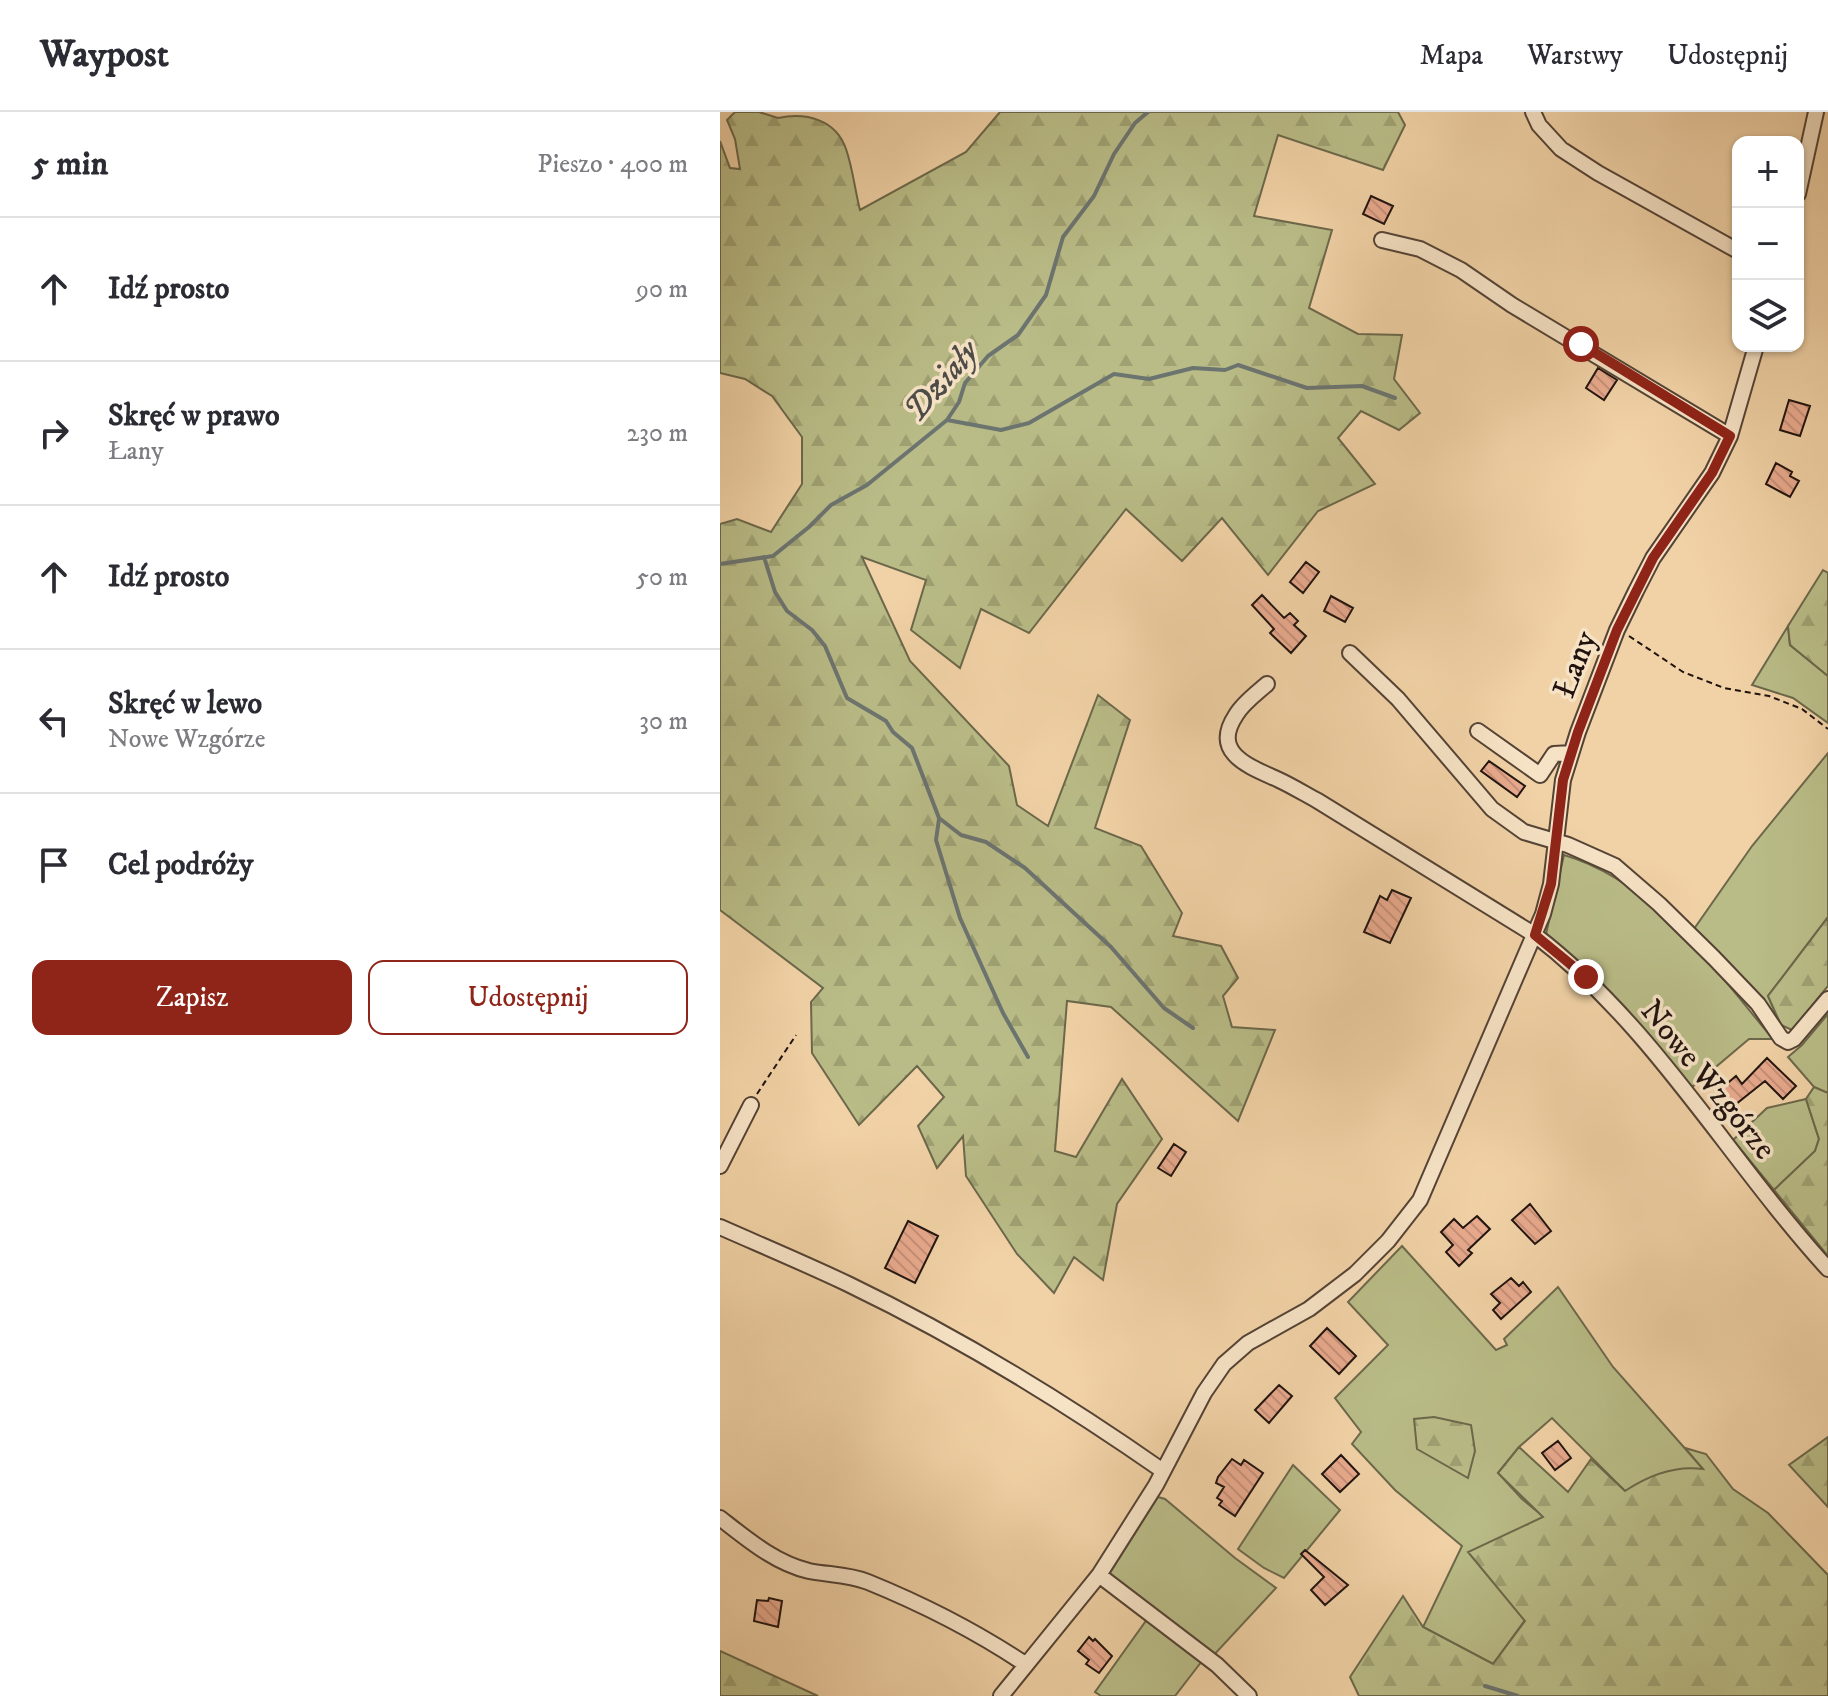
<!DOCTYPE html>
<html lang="pl">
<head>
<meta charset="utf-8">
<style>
  :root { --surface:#fff; --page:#f7f7f7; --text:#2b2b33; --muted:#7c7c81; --line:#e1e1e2; --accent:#8f2418 }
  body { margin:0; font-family:"IM FELL DW Pica",serif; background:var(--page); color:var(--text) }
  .controls { position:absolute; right:24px; top:24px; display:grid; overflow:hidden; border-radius:16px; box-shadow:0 2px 6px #0004 }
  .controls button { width:72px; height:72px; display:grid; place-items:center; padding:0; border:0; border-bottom:2px solid var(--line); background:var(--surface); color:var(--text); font:40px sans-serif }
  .stop { position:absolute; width:24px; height:24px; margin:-18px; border:6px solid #8f2418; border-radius:50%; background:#fff }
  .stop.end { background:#8f2418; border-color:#fff; box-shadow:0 2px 8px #0008 }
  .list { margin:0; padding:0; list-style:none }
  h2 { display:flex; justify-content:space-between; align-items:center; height:104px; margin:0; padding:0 32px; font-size:34px }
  h2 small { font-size:26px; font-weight:400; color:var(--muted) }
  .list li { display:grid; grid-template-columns:52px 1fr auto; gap:24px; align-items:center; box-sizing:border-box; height:144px; padding:0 32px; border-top:2px solid var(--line) }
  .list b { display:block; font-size:30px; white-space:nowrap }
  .list p { margin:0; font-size:26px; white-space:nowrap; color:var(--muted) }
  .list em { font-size:26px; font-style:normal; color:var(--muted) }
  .actions { display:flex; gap:16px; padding:24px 32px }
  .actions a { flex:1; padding:18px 0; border:2px solid var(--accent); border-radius:16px; text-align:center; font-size:28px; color:var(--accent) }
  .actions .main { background:var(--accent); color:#fff }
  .icon { flex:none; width:44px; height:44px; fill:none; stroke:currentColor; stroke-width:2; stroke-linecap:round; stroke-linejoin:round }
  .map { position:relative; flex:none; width:1108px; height:1584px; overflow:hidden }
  header { display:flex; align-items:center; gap:48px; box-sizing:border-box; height:112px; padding:0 40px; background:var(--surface); border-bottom:2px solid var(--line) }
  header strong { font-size:38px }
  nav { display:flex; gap:44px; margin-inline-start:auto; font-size:28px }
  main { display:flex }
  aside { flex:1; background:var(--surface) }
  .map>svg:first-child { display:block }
</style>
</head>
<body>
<header>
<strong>Waypost</strong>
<nav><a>Mapa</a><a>Warstwy</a><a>Udostępnij</a></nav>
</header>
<main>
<aside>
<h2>5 min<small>Pieszo · 400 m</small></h2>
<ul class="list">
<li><svg class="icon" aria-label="ahead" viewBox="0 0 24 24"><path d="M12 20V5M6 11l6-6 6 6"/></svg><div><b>Idź prosto</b></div><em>90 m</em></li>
<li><svg class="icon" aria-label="right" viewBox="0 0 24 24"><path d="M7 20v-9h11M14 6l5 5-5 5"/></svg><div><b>Skręć w prawo</b><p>Łany</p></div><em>230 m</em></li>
<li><svg class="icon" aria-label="ahead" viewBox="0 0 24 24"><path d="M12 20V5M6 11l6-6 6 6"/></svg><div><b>Idź prosto</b></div><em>50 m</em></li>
<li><svg class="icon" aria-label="left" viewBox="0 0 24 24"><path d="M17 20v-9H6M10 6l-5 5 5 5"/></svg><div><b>Skręć w lewo</b><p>Nowe Wzgórze</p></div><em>30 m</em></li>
<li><svg class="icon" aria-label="arrive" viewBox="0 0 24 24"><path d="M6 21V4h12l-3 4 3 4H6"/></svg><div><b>Cel podróży</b></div></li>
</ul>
<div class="actions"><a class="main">Zapisz</a><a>Udostępnij</a></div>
</aside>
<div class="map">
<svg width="1108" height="1584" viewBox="0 0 1108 1584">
  <defs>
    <pattern id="forest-firs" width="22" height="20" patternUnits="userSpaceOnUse" patternTransform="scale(2)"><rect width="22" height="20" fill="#b9bc87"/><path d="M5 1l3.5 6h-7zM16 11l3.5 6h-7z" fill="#9fa173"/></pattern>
    <pattern id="building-back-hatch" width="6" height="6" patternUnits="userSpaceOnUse" patternTransform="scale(2)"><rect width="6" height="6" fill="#e9aa8e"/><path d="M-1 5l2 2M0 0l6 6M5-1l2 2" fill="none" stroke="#c89179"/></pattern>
  </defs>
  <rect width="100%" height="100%" fill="#f1d2a6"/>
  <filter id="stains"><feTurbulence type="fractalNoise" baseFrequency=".0025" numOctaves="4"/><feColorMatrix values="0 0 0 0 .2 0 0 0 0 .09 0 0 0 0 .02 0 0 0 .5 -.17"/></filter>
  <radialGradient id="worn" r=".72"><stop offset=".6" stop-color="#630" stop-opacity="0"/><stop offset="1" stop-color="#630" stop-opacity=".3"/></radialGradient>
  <path fill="#b9bc87" stroke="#6c684b" stroke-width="2" d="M1068 514 1070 533 1108 564V611L1073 586 1032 573Z
    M1108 641V805L1048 884 1058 907 974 817 1032 734Z
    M844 743C934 769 995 858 1053 927H1029L972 975 878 873 826 822Z
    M1108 902V981L1094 975 1068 945 1082 933Z
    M1086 987 1099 1027 1095 1039 1054 1078 1013 1028 1047 996Z
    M682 1134 776 1238 787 1233 784 1227 838 1175 893 1255 984 1358 905 1379 832 1306 799 1335 778 1361 802 1387 824 1405 805 1508 773 1552 703 1515 742 1434 675 1378 632 1332 641 1320 615 1286 668 1233 628 1190Z
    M573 1353 620 1398 564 1466 544 1456 518 1437Z
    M438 1385 445 1387 515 1446 556 1476 493 1544 388 1464Z
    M428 1506 482 1549 455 1584H381L375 1580Z"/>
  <path fill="url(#forest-firs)" stroke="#6c684b" stroke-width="2" d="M15 0H39L58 6C87 0 116 8 126 37 133 57 135 79 140 98L246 40 280 0H678L685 13 663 58 558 23 534 104 612 118 589 196 638 222 682 223 674 267 700 301 679 318 641 299 618 326 655 372 598 399 548 463 502 406 462 449 406 397 309 521 261 497 240 556 191 518 206 468 142 445 190 549 289 654 297 693 328 714 378 583 410 608 375 716 421 734 462 801 453 824 501 834 518 866 503 884 512 915 555 918 518 1009 391 895 347 889 335 1039 356 1045 402 967 442 1027 397 1092 383 1168 354 1145 334 1181 297 1142 246 1064 243 1024 217 1056 198 1014 224 985 197 954 139 1013 92 941 91 890 103 876 0 798V412L17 407 51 420 82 372V325L52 284 25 267 0 261V29L10 56 20 57 15 27 7 8Z
    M1103 458 1108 461V564L1070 533 1068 514Z
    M1108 805V874L1072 918 1061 913 1048 884Z
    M1094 975 1108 981V1144L1054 1078 1095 1039 1099 1027 1086 987Z
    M714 1305 751 1313 755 1339 748 1366 697 1337 694 1307Z
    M1108 1325V1395L1069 1353Z
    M799 1335 848 1380 871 1347 905 1379C929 1363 954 1353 983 1357L965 1336 986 1342 1013 1377 1048 1401 1108 1463V1584H639L630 1565 683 1484 703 1515 773 1552 805 1509 748 1440 823 1405 778 1361Z
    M0 1539 98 1584H0Z"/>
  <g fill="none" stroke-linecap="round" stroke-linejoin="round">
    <path stroke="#6c7470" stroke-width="4" d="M227 308 281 318 309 311 394 262 429 267 473 256 505 258 518 253 587 276 642 274 675 286
      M44 445 55 480 67 499 92 518 105 534 127 586 166 609 173 620 192 636 219 706 241 723 266 730 305 756 391 835 444 896 473 916
      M0 452 53 444 89 415 111 393 147 373 227 308 239 290 245 271 268 244 298 223 326 183 343 125 374 84 394 42 415 11 428 0
      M219 707 216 728 240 806 283 901 308 945
      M765 1574 798 1584"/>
  </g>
  <path fill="url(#building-back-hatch)" stroke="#20130f" stroke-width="2" d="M651 84 673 94 664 112 643 102Z
    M878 256 897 268 884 288 866 276Z
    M1069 288 1090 294 1080 324 1060 318Z
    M1056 351 1072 360 1070 364 1079 369 1070 385 1046 372Z
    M586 450 599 460 583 481 570 470Z
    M542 483 564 506 570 501 578 509 574 513 586 524 571 541 550 521 554 517 532 493Z
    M611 484 633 496 625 510 604 499Z
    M769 649 805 674 797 685 761 659Z
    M672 778 691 786 670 831 644 820 660 784 667 788Z
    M1047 946 1076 974 1063 987 1045 969 1011 996 997 980 1016 964 1022 972Z
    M454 1032 466 1040 451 1064 438 1056Z
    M810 1092 831 1119 815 1132 792 1108Z
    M757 1104 770 1117 748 1138 752 1141 739 1154 726 1140 733 1133 721 1120 734 1107 743 1116Z
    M188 1109 218 1124 195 1171 165 1156Z
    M791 1166 799 1174 803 1170 811 1180 781 1207 773 1198 780 1191 771 1182Z
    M607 1216 636 1244 619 1262 590 1234Z
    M559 1273 572 1284 549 1311 535 1298Z
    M838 1329 851 1346 835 1358 822 1341Z
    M621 1343 639 1362 620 1380 602 1362Z
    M512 1347 521 1353 524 1348 543 1361 515 1404 499 1393 502 1389 497 1386 504 1375 496 1371 498 1365Z
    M585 1438 628 1473 605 1493 591 1478 604 1465 581 1442Z
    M49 1486 62 1489 58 1515 34 1509 37 1488 48 1489Z
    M369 1525 373 1529 375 1527 392 1544 379 1561 366 1552 369 1548 358 1539Z"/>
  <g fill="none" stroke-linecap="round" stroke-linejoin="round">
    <g stroke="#544335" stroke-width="18">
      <path id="minor" d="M813 0 819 13 841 37 878 61 1018 139
        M1078 82 1096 0
        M662 128 700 137 741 158 792 193 1010 324
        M630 541 678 587 772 697 804 720 848 733 895 754 939 792 994 846 1038 892 1061 926 1068 930 1074 927 1108 887
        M547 572C537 581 523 591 516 603 490 642 531 655 559 668 572 674 585 682 598 689L815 823C934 914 1008 1047 1108 1157
        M758 619 820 663 834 642 851 641
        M0 1054 31 993
        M0 1115C43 1134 86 1152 128 1172 238 1225 343 1289 443 1359
        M0 1406C27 1427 55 1451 89 1459 109 1463 128 1462 148 1470 202 1492 257 1520 305 1552
        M379 1463 497 1553 529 1584
        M281 1584 379 1463 436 1373 484 1281 504 1252 528 1231 589 1197 635 1162 668 1129 700 1088 823 802 831 772 843 668 858 620 897 518 916 479 933 446 992 361 1010 324 1036 234"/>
    </g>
    <path stroke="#20130f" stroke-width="2" stroke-dasharray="6 4" stroke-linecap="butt" d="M909 524 963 560 1004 576 1049 584 1082 597 1108 617
      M37 982 76 923"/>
    <use href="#minor" stroke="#f6e2c5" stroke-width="14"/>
  </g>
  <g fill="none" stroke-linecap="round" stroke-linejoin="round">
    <path stroke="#8f2418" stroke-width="10" d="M861 232 1010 324 992 361 933 446 897 518 858 620 843 668 831 772 815 823 866 865"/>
  </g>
  <g text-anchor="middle" stroke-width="7" stroke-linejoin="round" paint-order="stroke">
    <g font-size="32" fill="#20130f" stroke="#f6e2c5">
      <text transform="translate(854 552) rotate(-69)" y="11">Łany</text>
      <text transform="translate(989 967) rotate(51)" y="11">Nowe Wzgórze</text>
    </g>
    <g font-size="34" font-style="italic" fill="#4c4c48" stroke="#f6e2c5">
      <text transform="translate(220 268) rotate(-49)" y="12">Działy</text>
    </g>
  </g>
  <rect width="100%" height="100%" filter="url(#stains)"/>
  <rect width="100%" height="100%" fill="url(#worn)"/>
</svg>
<div class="controls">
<button>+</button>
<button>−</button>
<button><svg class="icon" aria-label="layers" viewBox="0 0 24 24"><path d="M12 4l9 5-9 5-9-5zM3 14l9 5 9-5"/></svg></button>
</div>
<div class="stop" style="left:861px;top:232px"></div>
<div class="stop end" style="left:866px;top:865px"></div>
</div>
</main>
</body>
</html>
